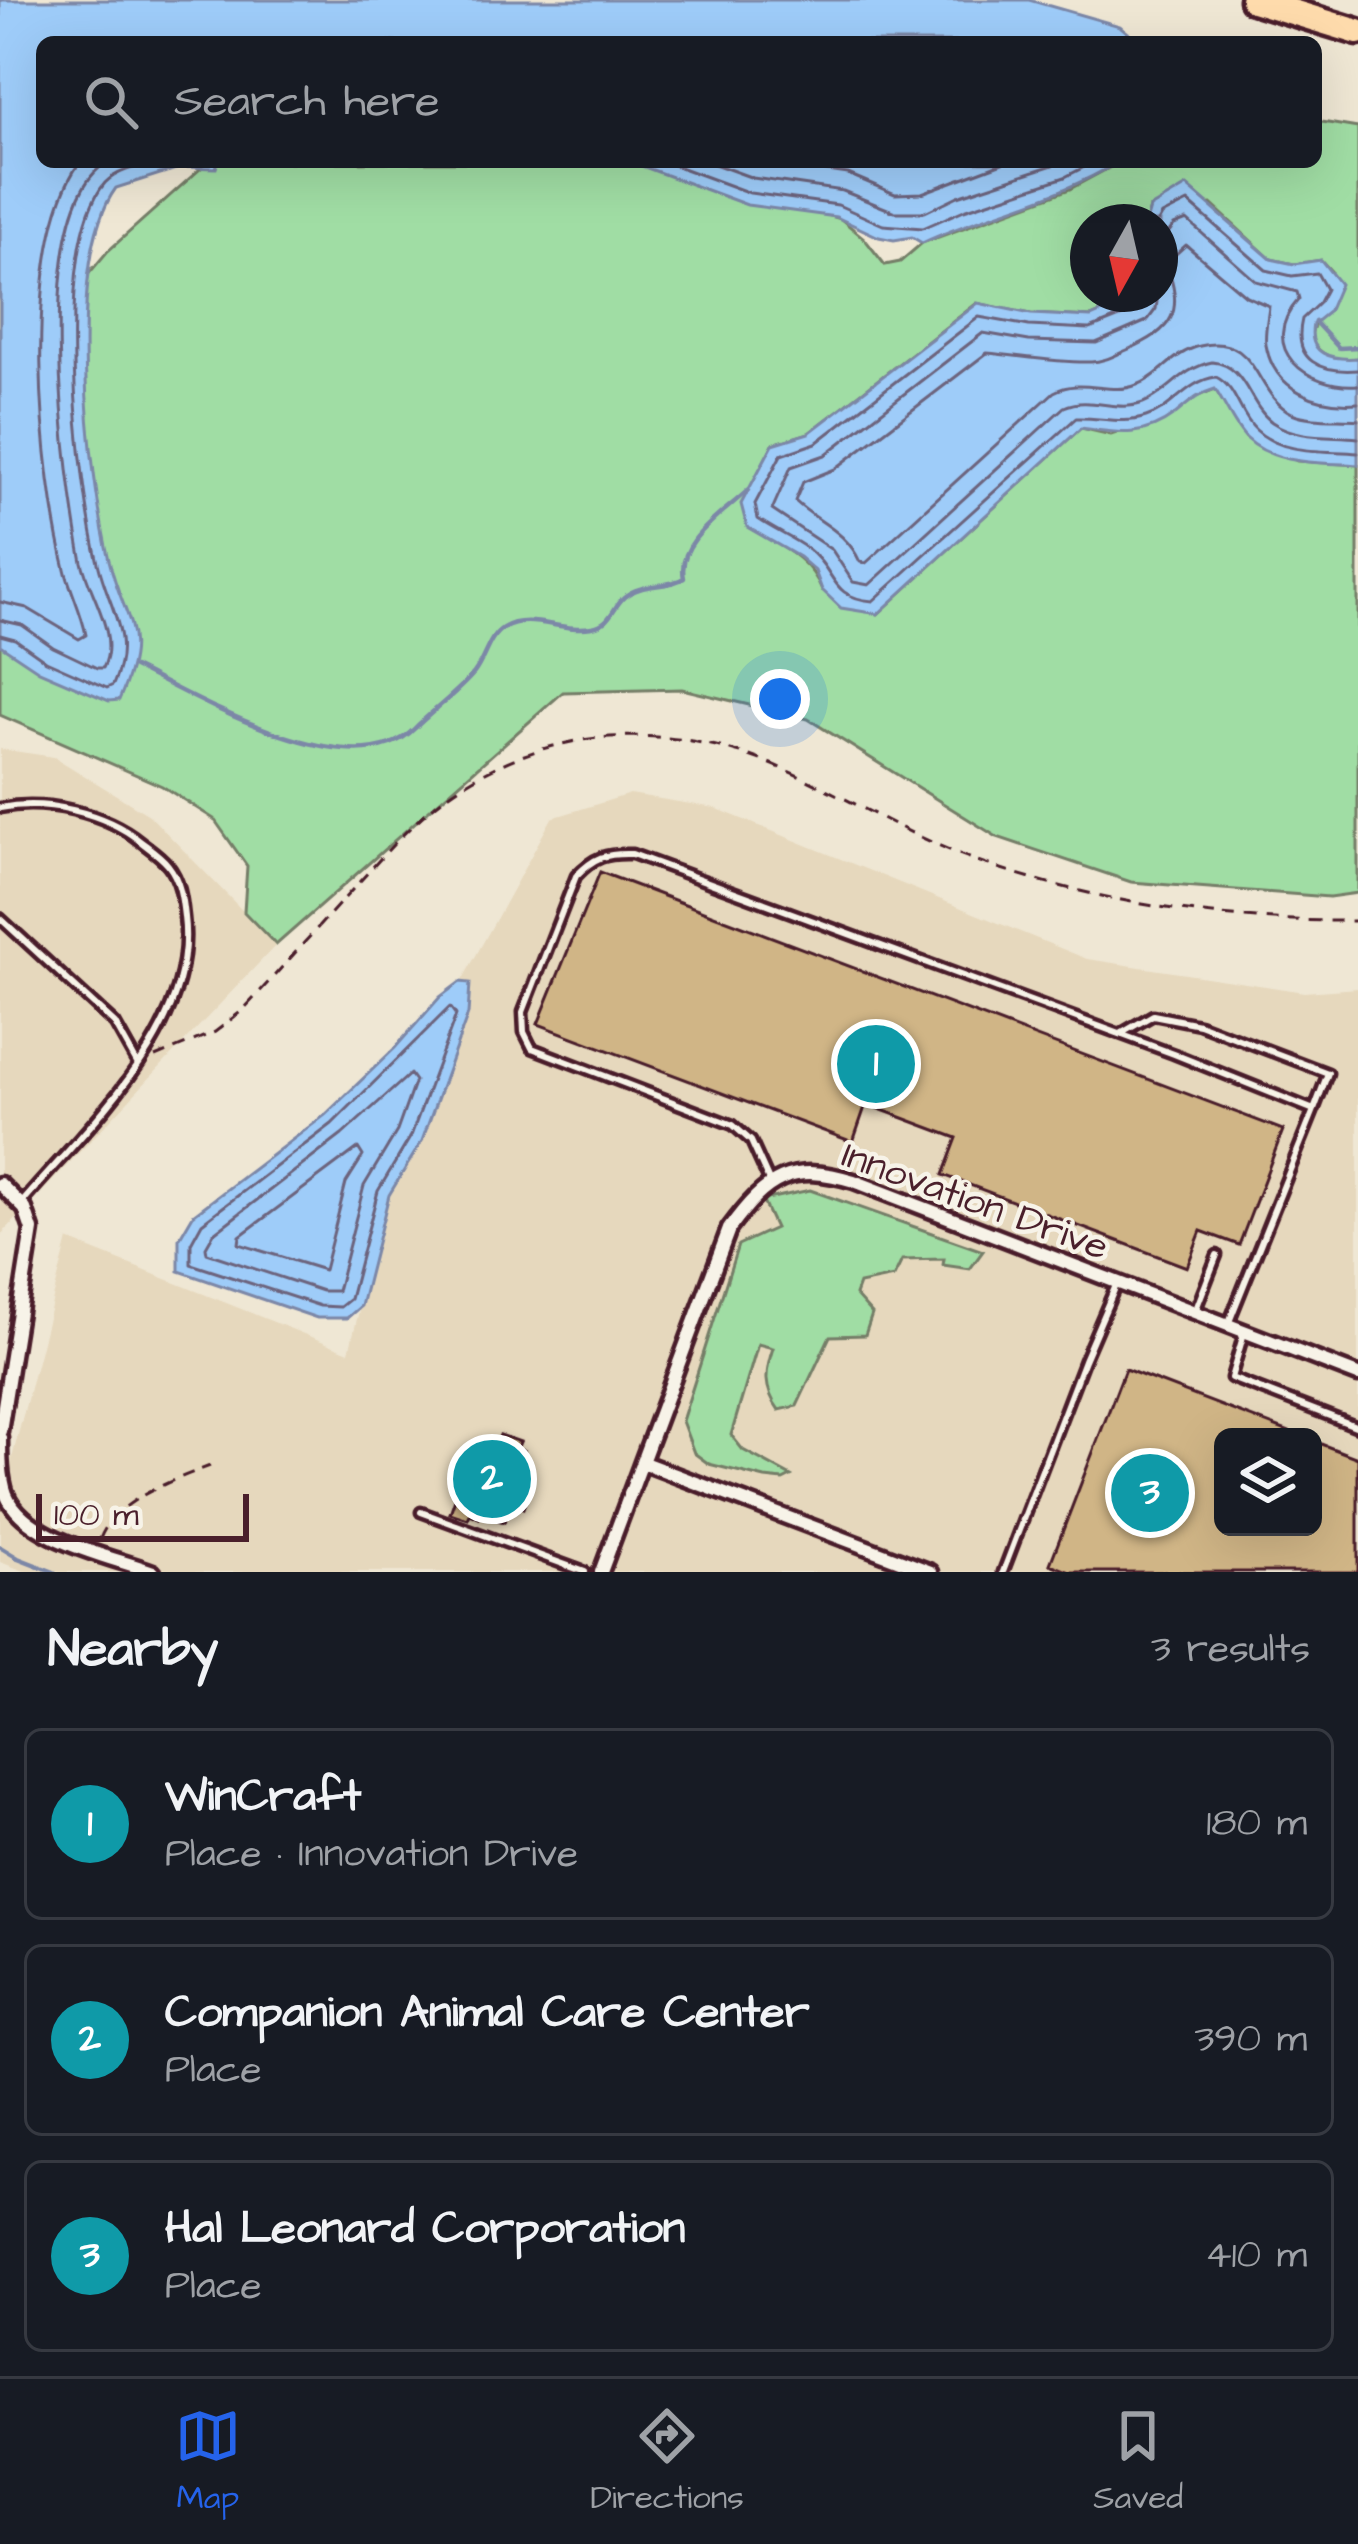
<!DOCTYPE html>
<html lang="en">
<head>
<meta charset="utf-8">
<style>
  :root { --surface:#171b24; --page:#20242c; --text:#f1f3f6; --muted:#9ea1a6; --line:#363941; --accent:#2563eb }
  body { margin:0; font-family:"Architects Daughter",sans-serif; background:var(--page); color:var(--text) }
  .controls { position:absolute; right:36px; bottom:36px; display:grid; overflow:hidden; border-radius:18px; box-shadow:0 12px 48px #0002 }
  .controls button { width:108px; height:108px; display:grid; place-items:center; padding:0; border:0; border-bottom:3px solid var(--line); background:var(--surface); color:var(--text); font:60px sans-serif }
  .compass { position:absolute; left:1070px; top:204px; width:108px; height:108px; border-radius:50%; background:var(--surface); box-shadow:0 12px 48px #0002; rotate:188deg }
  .scale { position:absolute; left:36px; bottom:30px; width:213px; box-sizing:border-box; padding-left:12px; border:6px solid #4a1f2b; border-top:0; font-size:33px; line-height:42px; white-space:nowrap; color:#4a1f2b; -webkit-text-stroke:9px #f7f3e8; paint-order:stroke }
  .you { position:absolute; left:780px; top:699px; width:42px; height:42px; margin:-30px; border:9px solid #fff; border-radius:50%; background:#1a73e8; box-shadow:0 0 0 18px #1a73e833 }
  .badge { display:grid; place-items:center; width:78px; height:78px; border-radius:50%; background:var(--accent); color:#fff; font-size:39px; font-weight:700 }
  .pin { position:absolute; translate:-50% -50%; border:6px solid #fff; box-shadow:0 3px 12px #0006 }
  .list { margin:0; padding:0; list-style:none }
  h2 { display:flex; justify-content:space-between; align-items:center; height:156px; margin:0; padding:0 48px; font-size:51px }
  h2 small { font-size:39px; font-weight:400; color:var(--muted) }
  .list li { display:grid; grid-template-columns:78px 1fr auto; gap:36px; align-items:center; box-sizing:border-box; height:192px; margin:0 24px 24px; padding:0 24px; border:3px solid var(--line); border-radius:18px }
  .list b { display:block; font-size:45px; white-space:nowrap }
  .list p { margin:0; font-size:39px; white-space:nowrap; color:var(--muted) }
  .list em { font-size:39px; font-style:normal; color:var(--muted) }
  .icon { flex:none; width:66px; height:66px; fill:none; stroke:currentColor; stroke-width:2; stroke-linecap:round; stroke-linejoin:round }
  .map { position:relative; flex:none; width:1358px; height:1572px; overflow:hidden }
  .search { position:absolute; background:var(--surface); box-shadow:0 12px 48px #0002; left:36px; right:36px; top:36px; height:132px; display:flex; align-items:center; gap:30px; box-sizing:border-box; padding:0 42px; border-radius:18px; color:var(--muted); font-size:45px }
  .sheet { height:804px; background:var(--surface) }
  nav { display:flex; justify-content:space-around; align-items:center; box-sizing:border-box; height:168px; border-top:3px solid var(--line); background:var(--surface); font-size:33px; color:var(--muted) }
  nav a { display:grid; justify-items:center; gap:6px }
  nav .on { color:var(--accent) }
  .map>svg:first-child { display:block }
</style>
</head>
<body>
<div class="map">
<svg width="1358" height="1572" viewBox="0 0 1358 1572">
  <rect width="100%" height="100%" fill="#efe7d4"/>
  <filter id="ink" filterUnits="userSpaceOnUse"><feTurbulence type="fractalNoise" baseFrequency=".00833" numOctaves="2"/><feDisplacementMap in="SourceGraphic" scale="24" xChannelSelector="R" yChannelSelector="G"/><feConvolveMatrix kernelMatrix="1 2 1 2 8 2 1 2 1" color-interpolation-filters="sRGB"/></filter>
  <g filter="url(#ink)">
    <path fill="#e6d8bd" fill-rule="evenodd" d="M0 749 54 757 149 815 276 945 0 1236Z
      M630 794 715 808 1087 959 1304 992 1358 988V1572H27L0 1562V1505L68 1240 349 1352 416 1075 453 997 552 818ZM1223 1437H1313V1527H1223Z"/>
    <path fill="#a0dda4" stroke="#757e68" stroke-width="3" d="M1316 121 1358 128V358C1336 361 1321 358 1310 338L1331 271 1321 260 1294 264 1271 259 1211 204 1150 208 1146 222H1088V294H1133L1132 299 1091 317 1031 314 977 303 809 433 773 444 756 477 748 527C777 545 809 556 822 590L878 614 1081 428 1111 435 1176 413 1191 399 1215 389 1246 438 1297 461 1358 465V893L1329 897 1131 882 997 837 808 719 682 689 563 692 276 945 244 912 247 866 214 819 162 786 0 715V280L66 301 107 252 208 162H645L841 219 864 238 885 265 900 262 922 243 1070 189 1120 162H1316Z
      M810 1190 983 1251 970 1269 943 1265 944 1259 902 1260 894 1277 859 1284 855 1295 872 1314 865 1335 830 1336 797 1406 779 1410C763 1388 765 1372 773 1348L758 1344 731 1435 743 1450 791 1476 783 1480 765 1478 709 1464 694 1453 682 1421 738 1245 775 1228 762 1200Z"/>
    <path fill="#9eccf9" stroke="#7c87a7" stroke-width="3" d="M0 0H1029L1120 26 1139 42H42V162H218L216 168 182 167 116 188C64 259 89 475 109 560 125 625 150 630 119 700L109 701 39 671 0 645Z
      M631 162H1118C1058 199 987 213 922 243L912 237 894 240 879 237 836 217 747 205Z
      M1187 186 1271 259 1294 264 1321 260 1340 284 1328 312 1313 324C1307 355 1332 360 1358 358V465C1322 462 1275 466 1246 438 1234 426 1225 404 1215 389 1197 394 1188 404 1174 415 1142 439 1116 433 1081 428L878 614 841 608 822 590 815 571 799 557 747 527 741 504 773 444 809 433 978 303 1031 314 1091 317 1132 299 1133 294H1160V222H1146L1150 208Z
      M460 982 470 983 468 1014 422 1141 389 1195 361 1306 347 1318H317L179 1271V1239L193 1215 325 1115 395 1048 440 997Z"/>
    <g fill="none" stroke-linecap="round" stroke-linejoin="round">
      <path stroke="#6c647d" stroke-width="3" d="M666 162 750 193 838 205 883 225 923 228 964 210 1065 177 1094 162
        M709 162 753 178 843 191 895 212H925L958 196 1062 162
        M767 162 848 174 895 194 922 193 1005 162
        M1158 222 1162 215 1188 202 1266 270 1292 276 1317 273 1326 289 1318 304 1302 319C1292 361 1321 373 1358 370
        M1160 244 1174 225 1187 220 1256 281 1297 292 1299 299C1255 348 1307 389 1358 385
        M1143 294 1137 310 1090 329 1029 326 979 317 816 443 781 455 755 504 758 519C774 530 793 538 808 549 838 572 828 597 873 601L1076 418C1101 417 1122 425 1146 417 1173 409 1186 381 1216 377 1237 387 1239 415 1256 430 1283 455 1325 450 1358 453
        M1158 294 1156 309 1147 321 1096 343 1029 341 983 333 825 455 791 467 772 510 832 550 853 582 869 585 1064 407C1090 395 1116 413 1143 403 1169 393 1180 369 1212 362 1247 365 1247 404 1272 422 1297 439 1329 435 1358 438
        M1358 403C1318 406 1274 391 1266 345 1264 332 1268 318 1269 306L1246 296 1186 245 1166 263C1184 312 1175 329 1127 350 1115 355 1104 362 1091 362 1056 363 1021 356 987 353L835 469 803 482 795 501C817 522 846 530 860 562L866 563 1054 392C1082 377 1109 396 1137 385 1160 377 1172 353 1200 346 1259 332 1254 396 1292 413 1311 421 1338 418 1358 420
        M0 602 27 608 79 639 86 635C82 614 72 594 66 573 41 476 19 245 80 162
        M0 620 22 625 53 647 97 668H103C120 635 89 594 82 562 67 485 28 205 108 162
        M0 635 15 639 46 661 107 688 113 685C135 636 109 610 98 563 79 485 51 245 105 183 116 171 139 166 155 162
        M450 1007 456 1015 411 1136 378 1191 350 1299 340 1307 320 1306 191 1264V1243L202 1223 332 1124Z
        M410 1074 415 1081 397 1131 364 1186 337 1291H322L207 1253 206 1247 214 1233 342 1135Z
        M358 1148 363 1156 346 1183 324 1270 239 1244 240 1236Z"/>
      <path stroke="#7c87a7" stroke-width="4.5" d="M1315 322 1339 348 1358 347
        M134 667C196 698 353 790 414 729 432 711 457 693 474 673 485 659 488 637 503 628 529 612 563 633 592 627 611 624 612 608 624 597 642 582 666 589 684 578 676 541 723 514 748 490
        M0 1547 18 1558 54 1572"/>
    </g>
    <path fill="#d0b586" stroke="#4a1f2b" stroke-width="3" d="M600 872 1283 1130 1239 1245 1201 1231 1187 1267 943 1175 957 1138 866 1104 853 1142 538 1024Z
      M1125 1369 1300 1436 1223 1437V1527H1313V1441L1358 1458V1572H1070L1050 1564Z
      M500 1435 520 1442 517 1449 524 1451 515 1474 533 1480 523 1508 511 1503 504 1522 481 1514 479 1518 470 1514 468 1519 450 1513 457 1493 451 1491 457 1475 463 1478 470 1458 483 1462 492 1438 498 1440Z"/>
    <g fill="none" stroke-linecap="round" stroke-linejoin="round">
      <g stroke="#4a1f2b" stroke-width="15">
        <path id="lane" d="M0 808C45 799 104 812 140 841 149 848 161 856 168 865 180 880 182 898 184 917 198 1029 87 1126 21 1204
          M0 918 115 1024 138 1065
          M1122 1033 1153 1015 1199 1024 1328 1073 1314 1110
          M770 1183 751 1141 733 1125 532 1048 524 1032 523 1012 576 876C594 857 606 853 632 854L1174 1054 1314 1110 1229 1322
          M1196 1309 1217 1255
          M1244 1333 1231 1378 1358 1427
          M421 1512 585 1572
          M1003 1572 1084 1360 1117 1283"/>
      </g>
      <g stroke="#4a1f2b" stroke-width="21">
        <path id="street" d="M0 1184 25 1209 32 1230 0 1431
          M0 1438C0 1456 0 1477 6 1494 25 1540 109 1556 153 1572
          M644 1463 931 1572
          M601 1572 729 1229C767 1177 791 1162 854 1181L1358 1375"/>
      </g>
      <g stroke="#4a1f2b" stroke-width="33">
        <path id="highway" d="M1253 0 1358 32"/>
      </g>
      <path stroke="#4a1f2b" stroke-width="3" stroke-dasharray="12 9" stroke-linecap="butt" d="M155 1057 215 1032 243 1010C280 970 316 929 353 889 390 848 424 807 473 779 514 755 562 740 610 737 770 727 852 820 992 866 1113 906 1231 922 1358 921
        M100 1539C114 1500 176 1479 210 1466"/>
      <use href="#lane" stroke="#f7f3e8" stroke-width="6"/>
      <use href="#street" stroke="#f7f3e8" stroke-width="12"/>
      <use href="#highway" stroke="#fedbac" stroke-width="24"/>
    </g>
  </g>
  <g text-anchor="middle" stroke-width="9" stroke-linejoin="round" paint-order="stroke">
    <g font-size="39" fill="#4a1f2b" stroke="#f7f3e8">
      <text transform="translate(976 1199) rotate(20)" y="14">Innovation Drive</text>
    </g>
  </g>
</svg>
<div class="controls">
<button><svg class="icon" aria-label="layers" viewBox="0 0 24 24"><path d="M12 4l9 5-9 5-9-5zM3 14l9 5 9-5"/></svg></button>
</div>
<svg class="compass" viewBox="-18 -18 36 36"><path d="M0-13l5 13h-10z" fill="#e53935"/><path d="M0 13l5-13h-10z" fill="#9ea1a6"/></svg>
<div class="scale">100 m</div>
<div class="you"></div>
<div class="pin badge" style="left:876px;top:1064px;background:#0f9aa8">1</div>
<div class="pin badge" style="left:492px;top:1479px;background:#0f9aa8">2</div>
<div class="pin badge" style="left:1150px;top:1493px;background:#0f9aa8">3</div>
<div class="search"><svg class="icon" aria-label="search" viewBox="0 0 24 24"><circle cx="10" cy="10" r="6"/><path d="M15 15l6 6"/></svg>Search here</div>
</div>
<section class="sheet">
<h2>Nearby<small>3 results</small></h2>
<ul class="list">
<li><span class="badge" style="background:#0f9aa8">1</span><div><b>WinCraft</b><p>Place · Innovation Drive</p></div><em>180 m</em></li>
<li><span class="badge" style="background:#0f9aa8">2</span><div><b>Companion Animal Care Center</b><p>Place</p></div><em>390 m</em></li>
<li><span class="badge" style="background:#0f9aa8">3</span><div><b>Hal Leonard Corporation</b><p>Place</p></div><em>410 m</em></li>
</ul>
</section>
<nav>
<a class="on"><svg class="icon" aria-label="map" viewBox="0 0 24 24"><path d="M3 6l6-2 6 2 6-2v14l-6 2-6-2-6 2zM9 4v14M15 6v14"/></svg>Map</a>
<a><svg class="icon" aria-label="directions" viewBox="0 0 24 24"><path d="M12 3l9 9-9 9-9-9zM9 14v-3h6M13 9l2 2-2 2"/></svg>Directions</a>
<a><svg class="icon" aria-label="saved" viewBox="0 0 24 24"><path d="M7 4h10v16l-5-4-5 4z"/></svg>Saved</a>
</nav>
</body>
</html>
